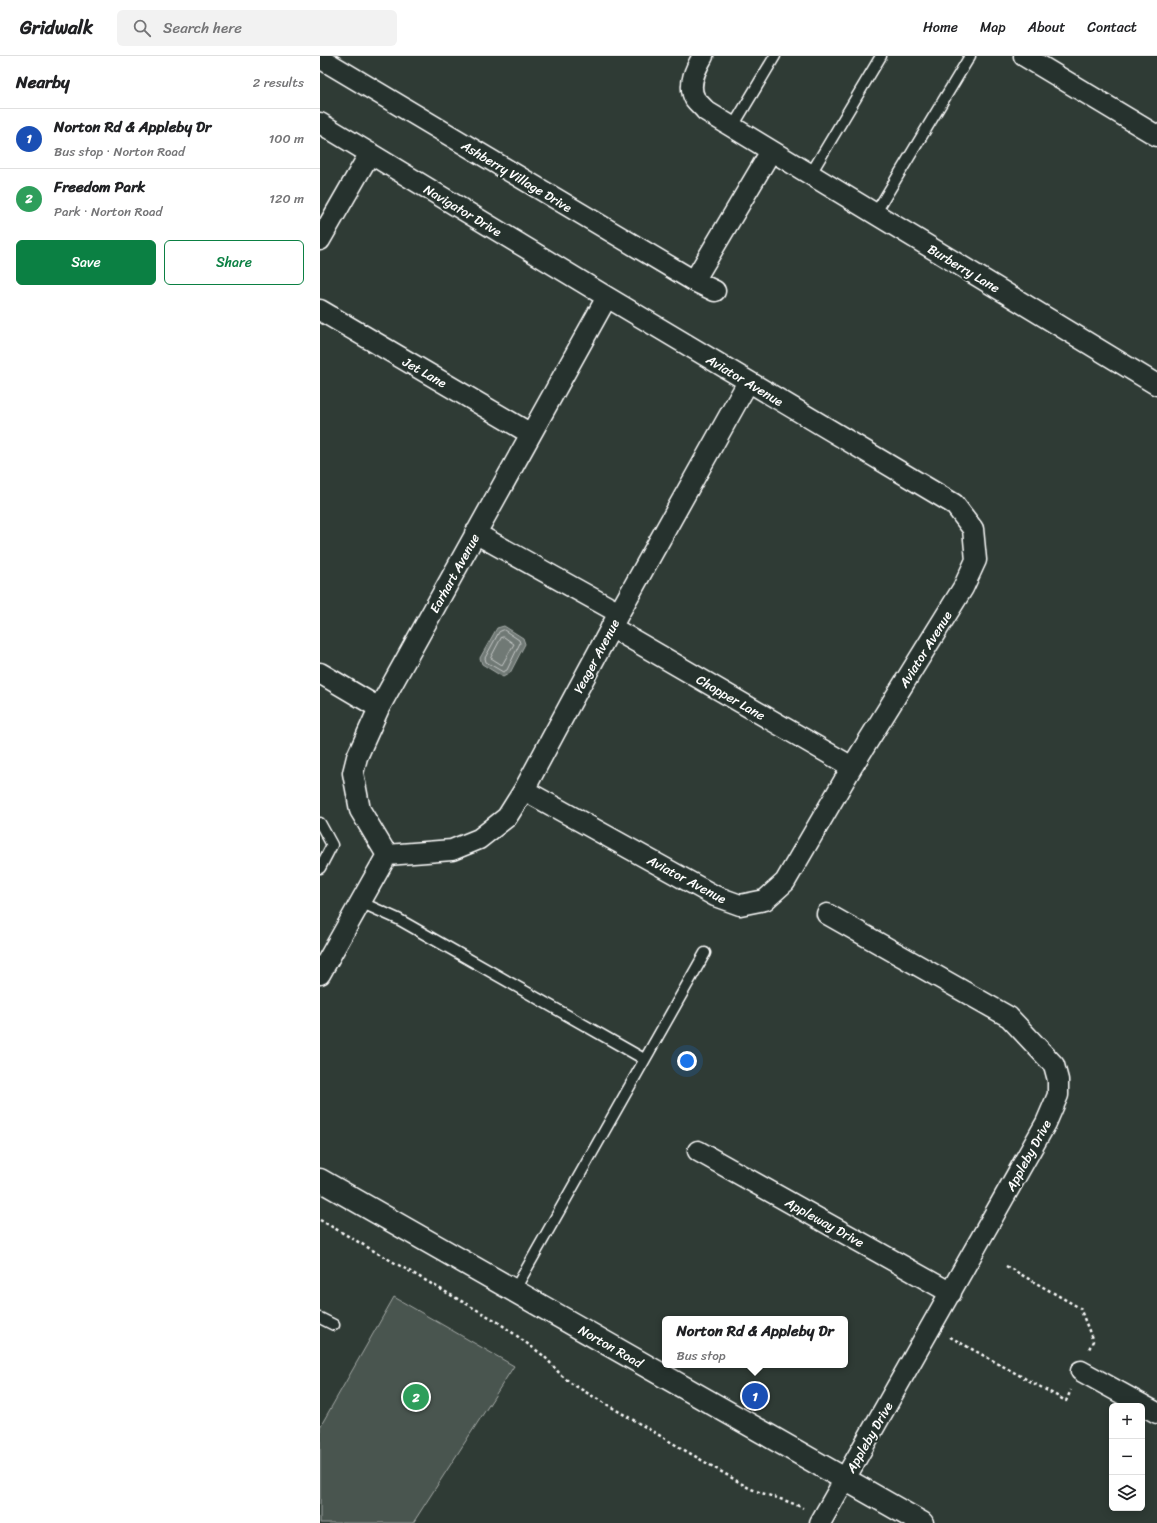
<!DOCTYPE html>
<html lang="en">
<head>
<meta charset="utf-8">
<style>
  :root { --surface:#fff; --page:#f2f2f2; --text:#202124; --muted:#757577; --line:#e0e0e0; --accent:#0b8043 }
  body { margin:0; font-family:Sriracha,sans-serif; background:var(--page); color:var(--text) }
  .controls { position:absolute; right:12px; bottom:12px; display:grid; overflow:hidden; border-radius:6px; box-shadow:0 2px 10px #0003 }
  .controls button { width:36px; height:36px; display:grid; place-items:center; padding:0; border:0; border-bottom:1px solid var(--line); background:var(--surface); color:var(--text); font:20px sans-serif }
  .you { position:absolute; left:367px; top:1005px; width:14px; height:14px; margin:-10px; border:3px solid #fff; border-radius:50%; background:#1a73e8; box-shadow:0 0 0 6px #1a73e833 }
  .badge { display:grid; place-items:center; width:26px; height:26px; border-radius:50%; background:var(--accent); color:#fff; font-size:13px; font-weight:700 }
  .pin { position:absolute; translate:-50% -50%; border:2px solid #fff; box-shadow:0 1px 4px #0006 }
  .popup { position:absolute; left:342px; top:1260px; width:186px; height:52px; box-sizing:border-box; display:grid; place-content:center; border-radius:6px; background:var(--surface); filter:drop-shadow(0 1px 3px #0005); font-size:13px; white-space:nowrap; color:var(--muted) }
  .popup b { font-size:15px; color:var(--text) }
  .popup::after { content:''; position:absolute; left:50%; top:100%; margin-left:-8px; border:8px solid transparent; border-top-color:var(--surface) }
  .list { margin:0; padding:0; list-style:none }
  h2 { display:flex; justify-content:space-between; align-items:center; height:52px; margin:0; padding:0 16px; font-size:17px }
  h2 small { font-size:13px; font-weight:400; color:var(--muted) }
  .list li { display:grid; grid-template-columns:26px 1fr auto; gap:12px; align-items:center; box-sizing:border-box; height:60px; padding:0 16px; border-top:1px solid var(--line) }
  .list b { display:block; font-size:15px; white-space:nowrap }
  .list p { margin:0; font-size:13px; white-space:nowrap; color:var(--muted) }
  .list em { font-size:13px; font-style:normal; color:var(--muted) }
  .actions { display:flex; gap:8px; padding:12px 16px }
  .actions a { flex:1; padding:9px 0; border:1px solid var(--accent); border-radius:6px; text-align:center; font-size:14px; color:var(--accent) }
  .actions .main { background:var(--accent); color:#fff }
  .icon { flex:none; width:22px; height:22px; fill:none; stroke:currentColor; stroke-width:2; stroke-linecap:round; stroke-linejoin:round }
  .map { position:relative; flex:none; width:837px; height:1467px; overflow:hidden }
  header { display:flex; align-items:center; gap:24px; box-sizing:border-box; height:56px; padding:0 20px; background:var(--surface); border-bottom:1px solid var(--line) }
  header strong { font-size:19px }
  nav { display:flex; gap:22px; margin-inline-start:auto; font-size:14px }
  .search { width:280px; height:36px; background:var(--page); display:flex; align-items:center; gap:10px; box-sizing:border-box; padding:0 14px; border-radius:6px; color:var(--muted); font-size:15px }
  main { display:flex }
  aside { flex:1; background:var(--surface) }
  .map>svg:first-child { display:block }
</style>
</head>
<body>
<header>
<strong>Gridwalk</strong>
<div class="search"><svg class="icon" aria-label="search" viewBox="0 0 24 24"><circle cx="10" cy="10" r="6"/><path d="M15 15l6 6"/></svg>Search here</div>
<nav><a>Home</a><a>Map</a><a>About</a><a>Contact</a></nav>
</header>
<main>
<aside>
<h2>Nearby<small>2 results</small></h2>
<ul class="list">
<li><span class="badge" style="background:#1a4fb4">1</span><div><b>Norton Rd &amp; Appleby Dr</b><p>Bus stop · Norton Road</p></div><em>100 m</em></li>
<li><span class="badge" style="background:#2e9e5b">2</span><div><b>Freedom Park</b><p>Park · Norton Road</p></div><em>120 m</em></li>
</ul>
<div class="actions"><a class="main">Save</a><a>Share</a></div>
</aside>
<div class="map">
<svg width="837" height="1467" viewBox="0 0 837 1467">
  <rect width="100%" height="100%" fill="#2f3b35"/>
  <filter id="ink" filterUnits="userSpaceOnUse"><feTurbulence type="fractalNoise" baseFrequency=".025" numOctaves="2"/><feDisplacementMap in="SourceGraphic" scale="8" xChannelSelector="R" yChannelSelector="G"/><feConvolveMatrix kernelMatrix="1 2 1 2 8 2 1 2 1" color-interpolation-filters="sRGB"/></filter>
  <g filter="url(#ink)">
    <path fill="#4a544f" stroke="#a4aaa7" d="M74 1241 194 1310 93 1467H0V1371Z"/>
    <path fill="#707975" stroke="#a9afac" d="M184 570 203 582 205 588 190 617 183 621 162 608 160 602 177 572Z"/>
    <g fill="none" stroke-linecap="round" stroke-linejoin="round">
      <path stroke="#c6c9c8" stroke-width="1" d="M184 574 199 584 200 587 187 614 183 616 166 606 165 602 179 576Z
        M182 581H184L194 588 182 609 171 602Z"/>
      <g stroke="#fff" stroke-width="13">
        <path id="service" d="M412 72 455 0
          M490 119 561 0
          M555 158 650 0
          M0 767 12 789 0 812
          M40 846 78 863 324 1003
          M194 1235 385 897
          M0 1262 14 1269"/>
      </g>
      <g stroke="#fff" stroke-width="23">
        <path id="minor" d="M383 0C376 12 367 29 375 43 378 47 383 51 386 55L837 329
          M704 0 837 80
          M0 2 374 225 395 235
          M0 67 287 241 634 448 653 473 656 504 643 532 532 711 465 826 445 844 420 849 395 840 204 734
          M0 184 50 97
          M374 225 451 95
          M0 254 211 378
          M155 477 299 557
          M291 571 532 711
          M0 617 59 652
          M67 799 40 754 33 717 37 701 59 652 287 241
          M67 799 132 794 159 783 187 761 204 734 299 557 428 326
          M0 918 67 799
          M378 1095 631 1237
          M761 1315 837 1357
          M500 1467 726 1067 738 1039V1024L734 1009 689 961 507 858"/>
      </g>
      <g stroke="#fff" stroke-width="25">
        <path id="secondary" d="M0 1124 602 1467"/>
      </g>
      <path stroke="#fff" stroke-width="2.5" stroke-dasharray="3 3" stroke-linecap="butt" d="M0 1164 178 1266 224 1300 241 1319 252 1328 429 1432C447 1440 465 1443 483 1452
        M686 1210 760 1252 773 1285 768 1295
        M630 1281 746 1345 751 1334"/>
      <use href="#service" stroke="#26332d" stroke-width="10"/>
      <use href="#minor" stroke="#26332d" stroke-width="20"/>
      <use href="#secondary" stroke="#26332d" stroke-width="22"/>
    </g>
  </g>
  <g text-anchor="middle" stroke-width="4" stroke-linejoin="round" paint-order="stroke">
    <g font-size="13" fill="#fff" stroke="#26332d">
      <text transform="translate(197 120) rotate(31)" y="5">Ashberry Village Drive</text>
      <text transform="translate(143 154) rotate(31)" y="5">Navigator Drive</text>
      <text transform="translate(644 212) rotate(31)" y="5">Burberry Lane</text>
      <text transform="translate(105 316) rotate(30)" y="5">Jet Lane</text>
      <text transform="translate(425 324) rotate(31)" y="5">Aviator Avenue</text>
      <text transform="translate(134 517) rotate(-61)" y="5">Earhart Avenue</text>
      <text transform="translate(605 593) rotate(-58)" y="5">Aviator Avenue</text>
      <text transform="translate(276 600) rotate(-62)" y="5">Yeager Avenue</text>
      <text transform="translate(411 641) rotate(30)" y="5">Chopper Lane</text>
      <text transform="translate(367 823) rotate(28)" y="5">Aviator Avenue</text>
      <text transform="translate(708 1099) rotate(-61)" y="5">Appleby Drive</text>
      <text transform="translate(505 1166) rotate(29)" y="5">Appleway Drive</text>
      <text transform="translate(291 1290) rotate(30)" y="5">Norton Road</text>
      <text transform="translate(549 1381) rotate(-60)" y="5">Appleby Drive</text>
    </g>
  </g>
</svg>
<div class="controls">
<button>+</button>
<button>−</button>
<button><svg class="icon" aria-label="layers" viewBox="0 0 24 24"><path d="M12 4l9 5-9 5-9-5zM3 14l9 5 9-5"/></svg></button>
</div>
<div class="you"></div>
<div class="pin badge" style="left:435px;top:1340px;background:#1a4fb4">1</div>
<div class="popup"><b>Norton Rd &amp; Appleby Dr</b>Bus stop</div>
<div class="pin badge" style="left:96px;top:1341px;background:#2e9e5b">2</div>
</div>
</main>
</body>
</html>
